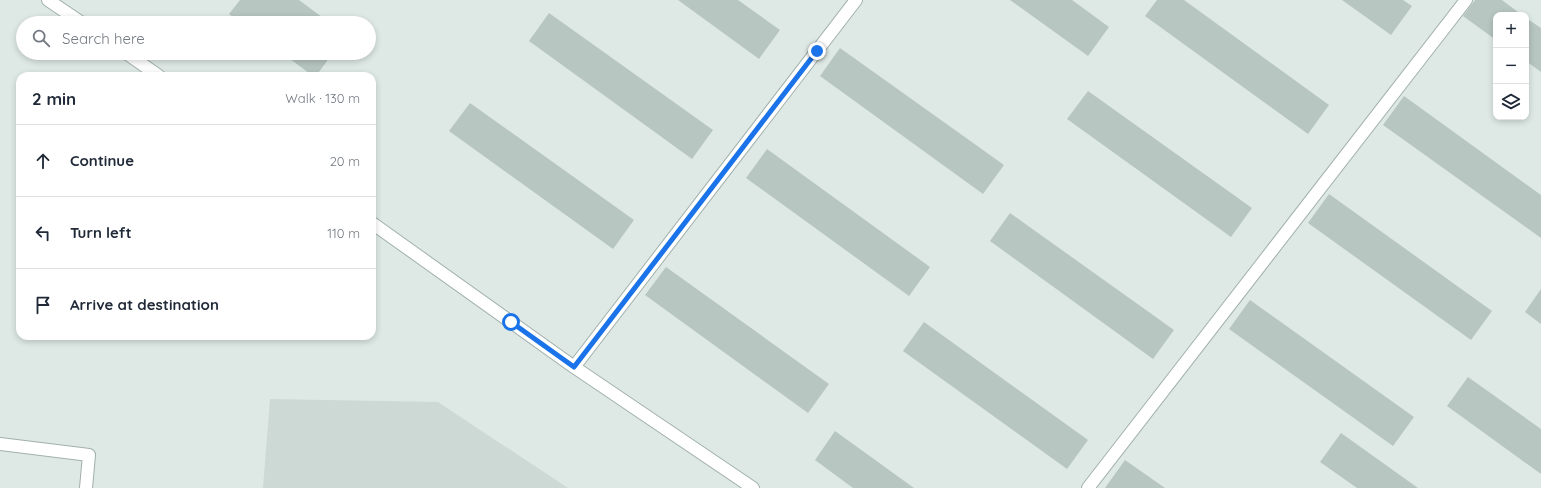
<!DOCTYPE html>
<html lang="en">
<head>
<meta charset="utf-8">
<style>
  :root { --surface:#fff; --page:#f6f6f7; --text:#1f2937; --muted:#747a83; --line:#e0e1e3 }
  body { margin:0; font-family:Quicksand,sans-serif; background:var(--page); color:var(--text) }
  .controls { position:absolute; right:12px; top:12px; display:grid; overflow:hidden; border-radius:8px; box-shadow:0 2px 6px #0003 }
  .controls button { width:36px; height:36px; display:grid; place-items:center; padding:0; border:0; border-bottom:1px solid var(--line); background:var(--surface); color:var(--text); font:20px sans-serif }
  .stop { position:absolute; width:12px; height:12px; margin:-9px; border:3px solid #1a73e8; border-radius:50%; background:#fff }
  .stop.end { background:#1a73e8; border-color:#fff; box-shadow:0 1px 4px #0008 }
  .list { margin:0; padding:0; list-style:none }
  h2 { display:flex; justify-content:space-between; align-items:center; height:52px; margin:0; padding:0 16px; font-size:17px }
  h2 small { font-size:13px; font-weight:400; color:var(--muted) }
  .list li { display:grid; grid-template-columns:26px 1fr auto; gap:12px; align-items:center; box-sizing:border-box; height:72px; padding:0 16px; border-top:1px solid var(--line) }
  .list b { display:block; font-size:15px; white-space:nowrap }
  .list em { font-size:13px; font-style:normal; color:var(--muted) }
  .icon { flex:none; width:22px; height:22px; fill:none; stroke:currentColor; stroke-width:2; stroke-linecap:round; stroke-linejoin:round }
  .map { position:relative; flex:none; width:1541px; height:488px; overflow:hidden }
  .search { position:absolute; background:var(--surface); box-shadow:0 2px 6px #0003; left:16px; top:16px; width:360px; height:44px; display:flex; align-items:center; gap:10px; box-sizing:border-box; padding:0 14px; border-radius:22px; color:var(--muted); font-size:15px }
  .panel { position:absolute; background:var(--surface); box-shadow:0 2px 6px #0003; left:16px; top:72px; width:360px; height:268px; border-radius:12px }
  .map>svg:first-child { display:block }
</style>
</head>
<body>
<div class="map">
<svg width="1541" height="488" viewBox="0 0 1541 488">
  <rect width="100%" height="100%" fill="#dee9e5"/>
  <path fill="#cdd9d4" d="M270 399 438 402 568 488H263Z"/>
  <path fill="#b7c6c1" d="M240 0H299L330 23H241L229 14Z
    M678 0H738L780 30 759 59Z
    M1010 0H1072L1109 27 1088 56Z
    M1157 0H1184L1329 105 1308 134 1145 16Z
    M1342 0H1403L1412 6 1391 35Z
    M1475 0H1502L1522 15H1496V40L1463 16Z
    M549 13 713 130 692 159 529 41Z
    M1526 18 1541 28V72L1526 61Z
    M840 48 1004 165 983 194 820 76Z
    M282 53H333L316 76H313Z
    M1088 91 1252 208 1231 237 1067 119Z
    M1404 96 1541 195V238L1383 125Z
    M470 103 634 220 613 249 449 131Z
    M767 149 930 267 909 296 746 178Z
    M1329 194 1492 311 1471 340 1308 223Z
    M1010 213 1174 330 1153 359 990 241Z
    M666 267 829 384 808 413 645 295Z
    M1541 289V324L1525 312Z
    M1250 300 1414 417 1393 446 1229 329Z
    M924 322 1088 440 1067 469 903 351Z
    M1468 377 1541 429V474L1447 406Z
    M835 431 914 488H853L815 460Z
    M1341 433 1418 488H1357L1320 462Z
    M1125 460 1165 488H1105Z"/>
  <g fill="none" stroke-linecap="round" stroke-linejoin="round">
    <g stroke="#a1b0ac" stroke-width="14">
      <path id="service" d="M0 444 89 455 86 488"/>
    </g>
    <g stroke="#a1b0ac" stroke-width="14">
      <path id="minor" d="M48 0 82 23
        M126 53 159 76
        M372 223 574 367 753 488
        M574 367 856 0
        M1088 488 1466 0"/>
    </g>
    <use href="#service" stroke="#fff" stroke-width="12"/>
    <use href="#minor" stroke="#fff" stroke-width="12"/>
  </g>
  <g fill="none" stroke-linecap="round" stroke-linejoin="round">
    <path stroke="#1a73e8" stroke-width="5" d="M511 322 574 367 817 51"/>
  </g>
</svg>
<div class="controls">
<button>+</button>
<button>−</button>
<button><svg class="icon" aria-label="layers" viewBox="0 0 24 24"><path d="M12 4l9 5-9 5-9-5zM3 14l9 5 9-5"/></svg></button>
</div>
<div class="stop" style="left:511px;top:322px"></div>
<div class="stop end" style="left:817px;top:51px"></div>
<div class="search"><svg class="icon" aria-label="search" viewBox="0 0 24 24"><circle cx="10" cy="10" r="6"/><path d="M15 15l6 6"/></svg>Search here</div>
<section class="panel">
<h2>2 min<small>Walk · 130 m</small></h2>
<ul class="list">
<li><svg class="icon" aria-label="ahead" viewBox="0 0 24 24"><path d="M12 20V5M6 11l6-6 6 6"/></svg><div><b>Continue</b></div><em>20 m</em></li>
<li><svg class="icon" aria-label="left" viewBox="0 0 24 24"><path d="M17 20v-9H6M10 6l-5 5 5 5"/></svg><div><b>Turn left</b></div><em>110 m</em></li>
<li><svg class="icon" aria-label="arrive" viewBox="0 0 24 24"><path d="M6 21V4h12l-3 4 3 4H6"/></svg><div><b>Arrive at destination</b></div></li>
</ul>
</section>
</div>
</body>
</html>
